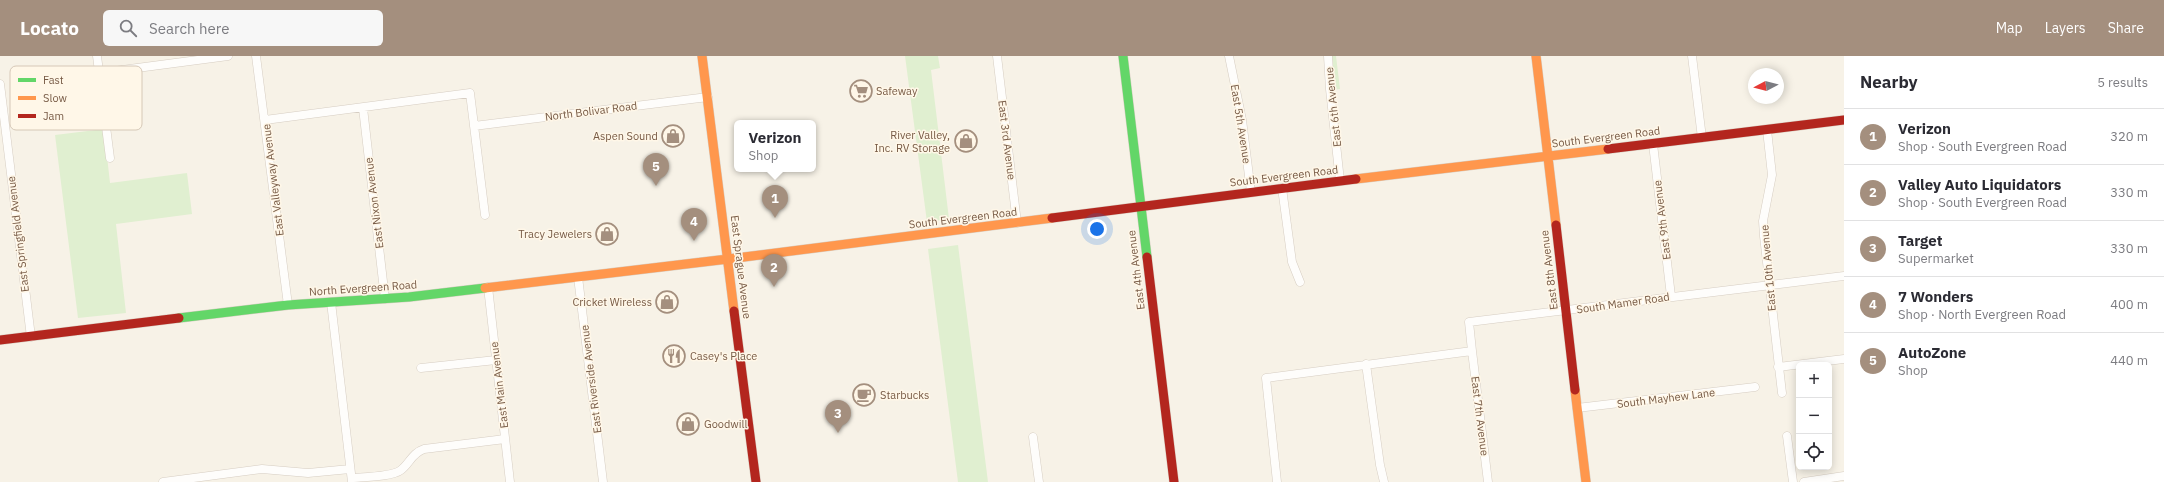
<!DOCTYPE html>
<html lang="en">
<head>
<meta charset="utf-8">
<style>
  :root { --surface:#fff; --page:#f7f7f7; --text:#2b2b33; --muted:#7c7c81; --line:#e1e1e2; --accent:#a48f7e }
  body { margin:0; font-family:"IBM Plex Sans",sans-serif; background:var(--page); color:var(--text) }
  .controls { position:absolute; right:12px; bottom:12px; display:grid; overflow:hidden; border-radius:6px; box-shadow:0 2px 10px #0003 }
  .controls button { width:36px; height:36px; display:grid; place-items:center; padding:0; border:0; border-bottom:1px solid var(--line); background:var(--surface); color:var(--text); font:20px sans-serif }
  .compass { position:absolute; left:1748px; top:12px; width:36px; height:36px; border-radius:50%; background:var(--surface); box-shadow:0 2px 10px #0003; rotate:263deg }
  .you { position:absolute; left:1097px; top:173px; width:14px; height:14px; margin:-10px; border:3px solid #fff; border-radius:50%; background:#1a73e8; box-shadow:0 0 0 6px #1a73e833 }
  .badge { display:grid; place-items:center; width:26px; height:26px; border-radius:50%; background:var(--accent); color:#fff; font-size:13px; font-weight:700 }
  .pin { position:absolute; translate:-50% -33px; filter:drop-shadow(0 1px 2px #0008) }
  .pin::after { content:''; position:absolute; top:21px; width:14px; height:12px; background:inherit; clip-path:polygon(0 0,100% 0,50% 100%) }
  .popup { position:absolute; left:734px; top:64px; width:82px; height:52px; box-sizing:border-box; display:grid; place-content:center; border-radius:6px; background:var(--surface); filter:drop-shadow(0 1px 3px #0005); font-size:13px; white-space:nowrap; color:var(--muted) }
  .popup b { font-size:15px; color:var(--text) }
  .popup::after { content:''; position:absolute; left:50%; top:100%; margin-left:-8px; border:8px solid transparent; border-top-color:var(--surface) }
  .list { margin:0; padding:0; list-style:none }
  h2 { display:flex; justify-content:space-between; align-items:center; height:52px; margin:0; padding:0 16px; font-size:17px }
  h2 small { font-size:13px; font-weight:400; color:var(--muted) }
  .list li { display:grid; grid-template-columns:26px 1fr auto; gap:12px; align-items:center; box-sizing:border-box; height:56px; padding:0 16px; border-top:1px solid var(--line) }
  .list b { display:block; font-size:15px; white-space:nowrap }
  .list p { margin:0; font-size:13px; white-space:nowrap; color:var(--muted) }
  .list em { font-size:13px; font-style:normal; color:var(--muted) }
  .icon { flex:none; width:22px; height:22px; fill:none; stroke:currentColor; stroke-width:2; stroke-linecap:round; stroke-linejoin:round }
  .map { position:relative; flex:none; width:1844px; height:426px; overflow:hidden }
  header { display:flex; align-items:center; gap:24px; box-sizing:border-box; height:56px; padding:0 20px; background:var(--accent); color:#fff }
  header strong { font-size:19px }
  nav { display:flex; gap:22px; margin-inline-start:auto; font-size:14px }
  .search { width:280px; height:36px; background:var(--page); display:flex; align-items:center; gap:10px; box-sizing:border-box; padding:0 14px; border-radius:6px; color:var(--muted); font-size:15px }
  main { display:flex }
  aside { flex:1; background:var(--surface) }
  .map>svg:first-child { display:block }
</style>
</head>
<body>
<header>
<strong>Locato</strong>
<div class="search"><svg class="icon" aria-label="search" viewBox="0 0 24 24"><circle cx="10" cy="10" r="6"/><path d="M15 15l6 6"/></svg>Search here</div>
<nav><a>Map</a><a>Layers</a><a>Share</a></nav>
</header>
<main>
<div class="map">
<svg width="1844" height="426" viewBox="0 0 1844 426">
  <rect width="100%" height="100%" fill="#f7f2e7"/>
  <path fill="#e0efd0" d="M905 0H938L940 12 931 14 949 163 927 166Z
    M1331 0H1336L1340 33 1333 34Z
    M104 73 110 127 187 117 192 158 116 168 126 257 78 262 55 79Z
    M958 189 988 426H958L928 193Z"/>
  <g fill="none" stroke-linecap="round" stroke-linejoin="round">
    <g stroke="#d6cdc2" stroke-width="9">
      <path id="street" d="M97 0 110 102
        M256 0 288 249
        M997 0 1017 167
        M1229 0 1242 64 1251 136
        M1328 0 1330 33 1340 125
        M1692 0 1702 82
        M99 17 228 0
        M0 28 31 281
        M363 52 385 243
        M265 64 470 37 485 159
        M474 70 708 41
        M1767 74 1772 119 1763 165 1764 180 1782 337
        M1653 88 1671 240
        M1282 132 1292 206 1300 226
        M578 221 603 426
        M488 231 510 426
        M331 246 352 426
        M1472 295 1488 426
        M1366 308 1380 409 1384 426
        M1778 311 1844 303
        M421 312 496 304
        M1577 352 1755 331
        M1787 380 1793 426
        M1033 381 1039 426
        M352 422C364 421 392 421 401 414 410 407 412 397 424 393L505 383
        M163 426 262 413 308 417 350 413
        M1277 426 1266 322 1472 295 1469 266 1844 220
        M1804 426 1844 420"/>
    </g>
    <g stroke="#d8cec3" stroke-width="10">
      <path id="fast" d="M1123 0 1147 201
        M179 262 288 249 409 241 485 232"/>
    </g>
    <g stroke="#d8cec3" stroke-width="10">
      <path id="slow" d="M702 0 734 255
        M1536 0 1556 169
        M1356 123 1608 93
        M728 203 1052 162
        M485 232 728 203
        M1575 334 1586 426"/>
    </g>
    <g stroke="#d8cec3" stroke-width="10">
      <path id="jam" d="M1608 93 1844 64
        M1052 162 1356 123
        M1556 169 1575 334
        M1147 201 1174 426
        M734 255 756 426
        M0 284 179 262"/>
    </g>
    <use href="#street" stroke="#fefdfb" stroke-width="8"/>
    <use href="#fast" stroke="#63d668" stroke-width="9"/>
    <use href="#slow" stroke="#ff974d" stroke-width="9"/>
    <use href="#jam" stroke="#b3261e" stroke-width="9"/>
  </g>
  <defs>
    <g id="supermarket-ring" transform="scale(1.15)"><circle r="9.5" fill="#fff7e8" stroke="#a48f7e" stroke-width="1.5"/><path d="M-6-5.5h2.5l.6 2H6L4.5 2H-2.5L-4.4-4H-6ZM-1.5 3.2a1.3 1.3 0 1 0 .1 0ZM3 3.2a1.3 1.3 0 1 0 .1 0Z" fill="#a48f7e"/></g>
    <g id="shop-ring" transform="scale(1.15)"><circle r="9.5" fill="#fff7e8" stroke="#a48f7e" stroke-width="1.5"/><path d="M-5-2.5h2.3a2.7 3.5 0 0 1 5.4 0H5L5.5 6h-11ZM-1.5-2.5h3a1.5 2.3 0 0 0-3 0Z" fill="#a48f7e"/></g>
    <g id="restaurant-ring" transform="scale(1.15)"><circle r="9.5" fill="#fff7e8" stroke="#a48f7e" stroke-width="1.5"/><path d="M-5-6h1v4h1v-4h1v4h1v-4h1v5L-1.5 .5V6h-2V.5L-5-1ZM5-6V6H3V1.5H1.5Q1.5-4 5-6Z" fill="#a48f7e"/></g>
    <g id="cafe-ring" transform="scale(1.15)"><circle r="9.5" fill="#fff7e8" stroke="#a48f7e" stroke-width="1.5"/><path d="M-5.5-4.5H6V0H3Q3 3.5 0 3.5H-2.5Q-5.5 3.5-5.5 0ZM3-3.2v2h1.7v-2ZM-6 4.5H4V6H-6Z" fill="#a48f7e"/></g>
  </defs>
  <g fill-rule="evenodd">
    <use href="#supermarket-ring" x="861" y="35"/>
    <use href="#shop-ring" x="673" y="80"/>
    <use href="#shop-ring" x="966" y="85"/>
    <use href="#shop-ring" x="607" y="178"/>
    <use href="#shop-ring" x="667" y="246"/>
    <use href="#restaurant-ring" x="674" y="300"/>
    <use href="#cafe-ring" x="864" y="339"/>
    <use href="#shop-ring" x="688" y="368"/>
  </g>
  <g text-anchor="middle" stroke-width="3" stroke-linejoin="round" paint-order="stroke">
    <g font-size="11" fill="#775a45" stroke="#fff7e8" text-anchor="start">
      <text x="876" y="39">Safeway</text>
      <text x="950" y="83" text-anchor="end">River Valley,<tspan x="950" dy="13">Inc. RV Storage</tspan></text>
      <text x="658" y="84" text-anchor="end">Aspen Sound</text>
      <text x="592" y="182" text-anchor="end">Tracy Jewelers</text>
      <text x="652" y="250" text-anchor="end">Cricket Wireless</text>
      <text x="690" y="304">Casey's Place</text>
      <text x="880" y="343">Starbucks</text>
      <text x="704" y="372">Goodwill</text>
    </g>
    <g font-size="11" fill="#775a45" stroke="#fff7e8">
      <text transform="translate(1333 51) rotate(-96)" y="4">East 6th Avenue</text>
      <text transform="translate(591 55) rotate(-7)" y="4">North Bolivar Road</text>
      <text transform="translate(1241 68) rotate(81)" y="4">East 5th Avenue</text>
      <text transform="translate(1606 81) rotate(-7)" y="4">South Evergreen Road</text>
      <text transform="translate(1007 84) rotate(83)" y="4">East 3rd Avenue</text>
      <text transform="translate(1284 120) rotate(-7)" y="4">South Evergreen Road</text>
      <text transform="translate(273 124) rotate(-97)" y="4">East Valleyway Avenue</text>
      <text transform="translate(374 147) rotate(-97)" y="4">East Nixon Avenue</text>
      <text transform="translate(963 162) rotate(-7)" y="4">South Evergreen Road</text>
      <text transform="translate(1662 164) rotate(-97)" y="4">East 9th Avenue</text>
      <text transform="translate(18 178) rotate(-97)" y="4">East Springfield Avenue</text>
      <text transform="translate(741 211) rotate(83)" y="4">East Sprague Avenue</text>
      <text transform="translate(1768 212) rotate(-95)" y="4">East 10th Avenue</text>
      <text transform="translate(1136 214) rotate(-97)" y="4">East 4th Avenue</text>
      <text transform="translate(1549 214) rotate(-97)" y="4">East 8th Avenue</text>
      <text transform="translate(363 232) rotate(-4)" y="4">North Evergreen Road</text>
      <text transform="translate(1623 247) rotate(-8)" y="4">South Mamer Road</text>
      <text transform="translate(591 323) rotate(-97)" y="4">East Riverside Avenue</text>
      <text transform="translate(499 329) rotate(-97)" y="4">East Main Avenue</text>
      <text transform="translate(1666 342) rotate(-7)" y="4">South Mayhew Lane</text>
      <text transform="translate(1480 360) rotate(83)" y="4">East 7th Avenue</text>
    </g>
  </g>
  <rect x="10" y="10" width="132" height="64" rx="6" fill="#fff7e8" stroke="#d6c8b7" stroke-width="1"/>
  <rect x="18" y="22" width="18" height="4" fill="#63d668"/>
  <rect x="18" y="40" width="18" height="4" fill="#ff974d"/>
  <rect x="18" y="58" width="18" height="4" fill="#b3261e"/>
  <g font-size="11" fill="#775a45">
    <text x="43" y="28">Fast</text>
    <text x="43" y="46">Slow</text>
    <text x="43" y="64">Jam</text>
  </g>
</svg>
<div class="controls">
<button>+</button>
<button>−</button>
<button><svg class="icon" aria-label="locate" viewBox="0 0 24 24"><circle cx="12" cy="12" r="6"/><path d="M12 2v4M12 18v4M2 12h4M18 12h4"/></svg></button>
</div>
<svg class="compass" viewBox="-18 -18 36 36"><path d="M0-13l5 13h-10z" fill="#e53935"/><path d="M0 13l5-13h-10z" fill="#7c7c81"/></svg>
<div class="you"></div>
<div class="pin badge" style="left:775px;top:162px">1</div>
<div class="popup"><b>Verizon</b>Shop</div>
<div class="pin badge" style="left:774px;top:231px">2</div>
<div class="pin badge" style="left:838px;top:377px">3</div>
<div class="pin badge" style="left:694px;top:185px">4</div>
<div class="pin badge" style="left:656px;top:130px">5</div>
</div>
<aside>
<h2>Nearby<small>5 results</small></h2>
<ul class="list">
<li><span class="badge">1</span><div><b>Verizon</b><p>Shop · South Evergreen Road</p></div><em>320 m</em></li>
<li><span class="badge">2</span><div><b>Valley Auto Liquidators</b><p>Shop · South Evergreen Road</p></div><em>330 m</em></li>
<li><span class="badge">3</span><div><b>Target</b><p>Supermarket</p></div><em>330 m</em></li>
<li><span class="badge">4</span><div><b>7 Wonders</b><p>Shop · North Evergreen Road</p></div><em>400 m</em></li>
<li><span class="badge">5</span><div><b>AutoZone</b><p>Shop</p></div><em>440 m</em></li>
</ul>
</aside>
</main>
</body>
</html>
